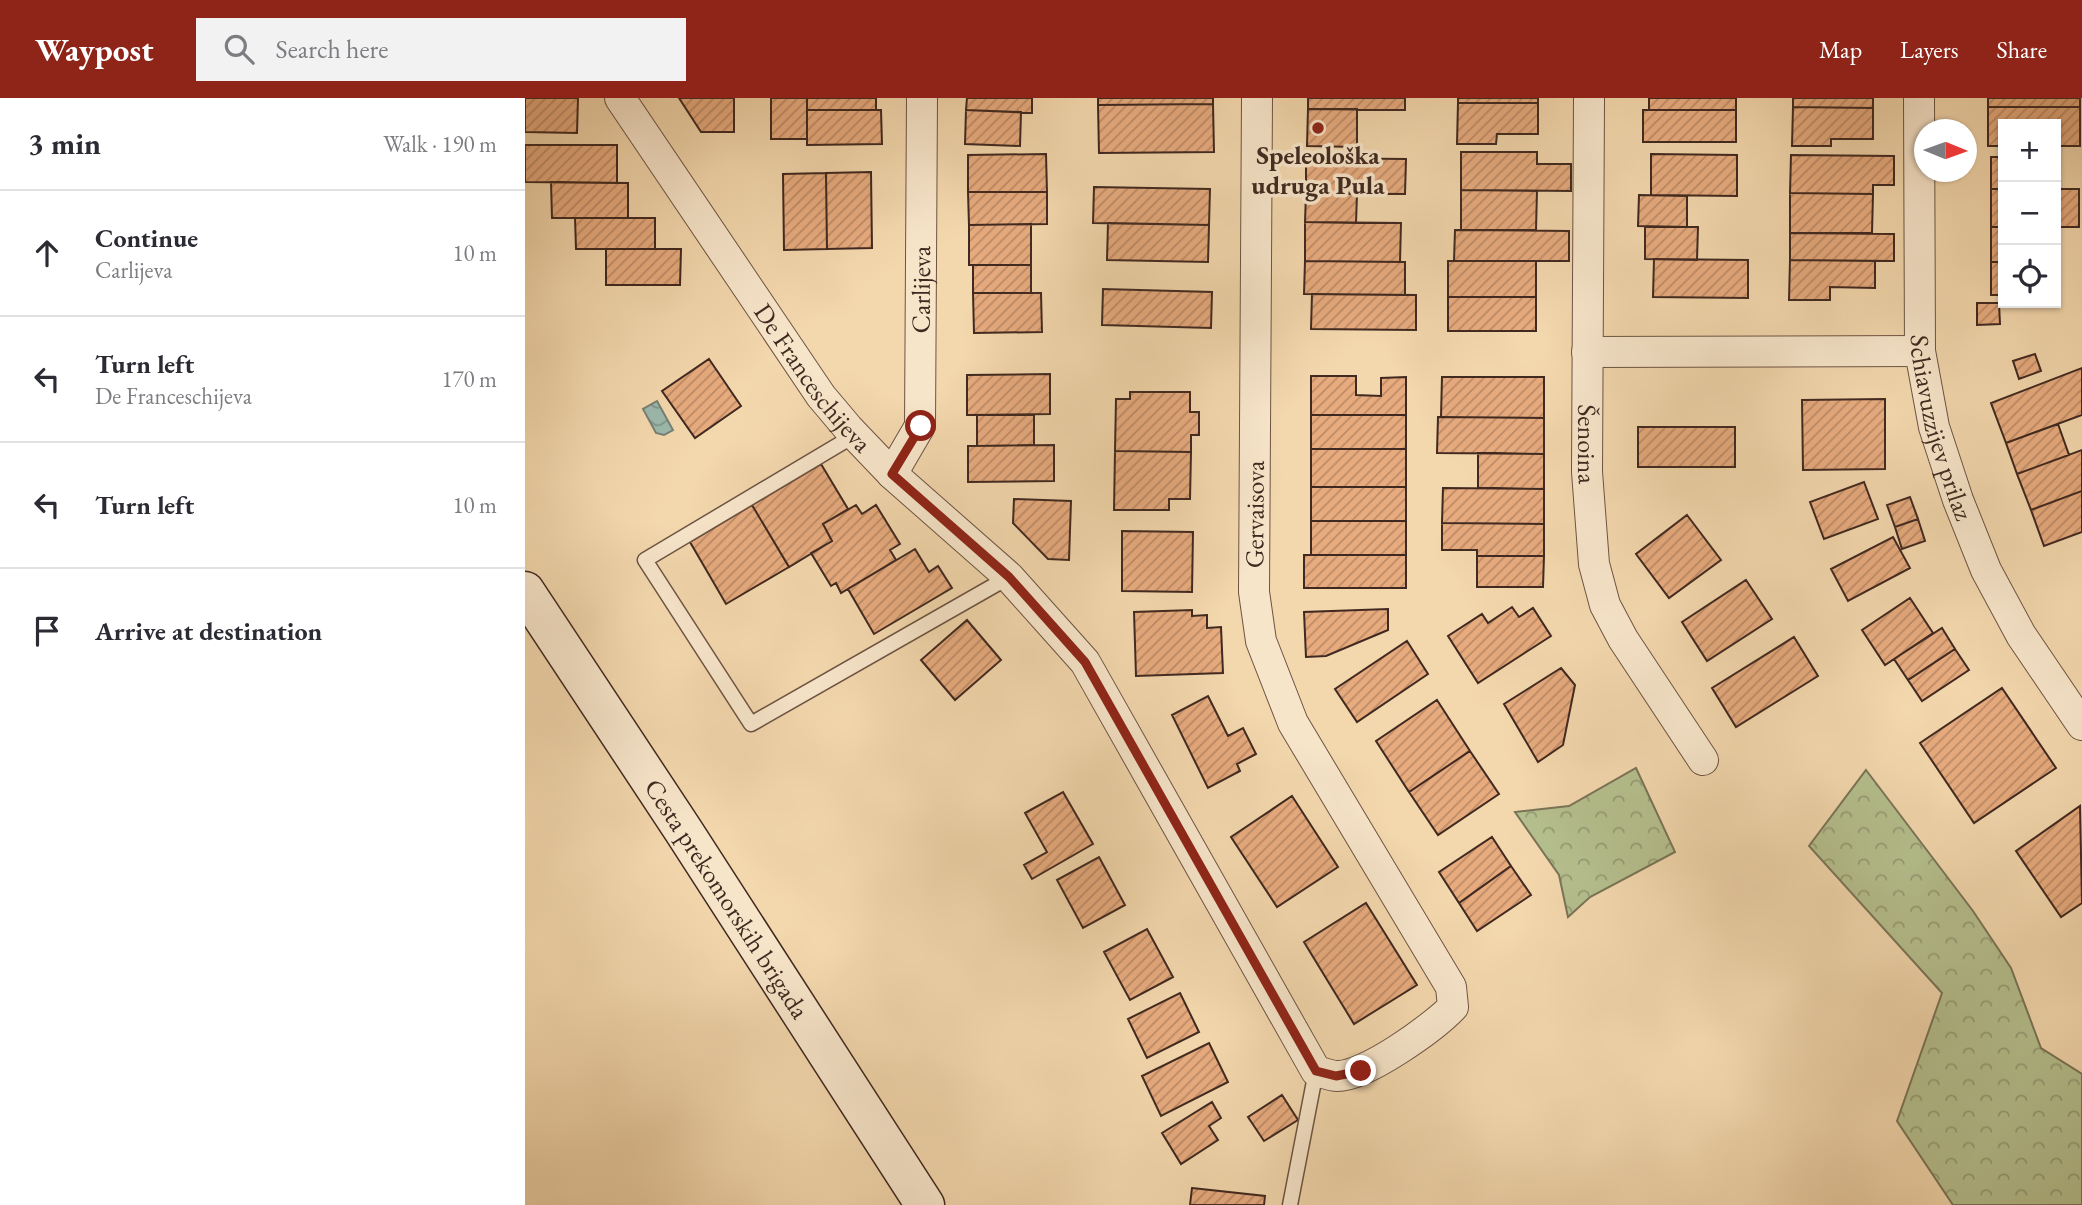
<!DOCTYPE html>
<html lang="en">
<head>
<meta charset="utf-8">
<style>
  :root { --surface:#fff; --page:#f2f2f3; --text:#2b2b33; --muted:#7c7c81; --line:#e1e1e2; --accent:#8f2418 }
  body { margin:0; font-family:"EB Garamond",serif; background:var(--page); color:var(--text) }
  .controls { position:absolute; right:21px; top:21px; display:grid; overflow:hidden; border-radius:0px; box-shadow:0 2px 5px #0004 }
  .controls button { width:63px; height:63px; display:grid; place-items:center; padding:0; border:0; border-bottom:2px solid var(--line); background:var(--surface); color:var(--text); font:35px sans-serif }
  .compass { position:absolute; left:1389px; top:21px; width:63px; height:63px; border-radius:50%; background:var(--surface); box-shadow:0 2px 5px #0004; rotate:91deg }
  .stop { position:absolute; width:21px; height:21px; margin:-16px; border:5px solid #8f2418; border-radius:50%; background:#fff }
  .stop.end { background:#8f2418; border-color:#fff; box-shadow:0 2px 7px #0008 }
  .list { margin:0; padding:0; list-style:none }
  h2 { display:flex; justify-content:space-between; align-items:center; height:91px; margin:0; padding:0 28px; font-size:30px }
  h2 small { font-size:23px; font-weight:400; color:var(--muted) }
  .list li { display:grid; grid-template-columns:46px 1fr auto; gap:21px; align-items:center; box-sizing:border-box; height:126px; padding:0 28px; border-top:2px solid var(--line) }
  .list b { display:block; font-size:26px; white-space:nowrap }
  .list p { margin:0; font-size:23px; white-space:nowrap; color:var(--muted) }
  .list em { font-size:23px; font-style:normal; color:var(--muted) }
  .icon { flex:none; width:38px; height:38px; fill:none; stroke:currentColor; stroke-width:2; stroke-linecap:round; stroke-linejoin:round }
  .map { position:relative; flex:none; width:1557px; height:1107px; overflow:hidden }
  header { display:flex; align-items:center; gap:42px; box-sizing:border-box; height:98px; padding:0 35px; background:var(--accent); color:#fff }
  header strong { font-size:33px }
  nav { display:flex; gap:38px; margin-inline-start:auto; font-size:24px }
  .search { width:490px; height:63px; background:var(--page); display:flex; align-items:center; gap:18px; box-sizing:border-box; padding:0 24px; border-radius:0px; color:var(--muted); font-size:26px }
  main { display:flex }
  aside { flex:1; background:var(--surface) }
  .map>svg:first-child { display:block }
</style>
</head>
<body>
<header>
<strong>Waypost</strong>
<div class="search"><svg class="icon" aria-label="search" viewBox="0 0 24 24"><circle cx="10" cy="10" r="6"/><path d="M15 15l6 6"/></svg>Search here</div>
<nav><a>Map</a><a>Layers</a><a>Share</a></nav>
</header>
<main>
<aside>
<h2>3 min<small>Walk · 190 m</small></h2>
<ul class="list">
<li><svg class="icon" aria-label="ahead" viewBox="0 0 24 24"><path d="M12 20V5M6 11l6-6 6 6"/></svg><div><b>Continue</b><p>Carlijeva</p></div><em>10 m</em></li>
<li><svg class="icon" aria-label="left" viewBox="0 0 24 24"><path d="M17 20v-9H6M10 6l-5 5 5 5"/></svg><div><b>Turn left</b><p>De Franceschijeva</p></div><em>170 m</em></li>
<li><svg class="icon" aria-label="left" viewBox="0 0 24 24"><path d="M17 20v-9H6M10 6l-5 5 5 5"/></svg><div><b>Turn left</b></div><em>10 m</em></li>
<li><svg class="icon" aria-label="arrive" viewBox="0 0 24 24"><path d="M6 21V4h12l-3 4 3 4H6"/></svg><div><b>Arrive at destination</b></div></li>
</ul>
</aside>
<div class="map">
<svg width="1557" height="1107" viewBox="0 0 1557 1107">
  <defs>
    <pattern id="forest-crowns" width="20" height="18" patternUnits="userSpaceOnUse" patternTransform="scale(1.75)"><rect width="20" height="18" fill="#b5bf8e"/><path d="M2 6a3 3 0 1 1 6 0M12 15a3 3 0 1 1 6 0" fill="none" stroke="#959b74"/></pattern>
    <pattern id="water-waves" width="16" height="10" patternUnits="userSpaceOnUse" patternTransform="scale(1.75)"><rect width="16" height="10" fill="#9bb9ac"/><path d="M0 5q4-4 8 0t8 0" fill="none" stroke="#80968c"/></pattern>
    <pattern id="building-hatch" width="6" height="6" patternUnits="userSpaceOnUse" patternTransform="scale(1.75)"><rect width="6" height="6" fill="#e7ab7e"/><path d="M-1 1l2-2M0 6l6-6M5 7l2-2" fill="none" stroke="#bd8b67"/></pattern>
  </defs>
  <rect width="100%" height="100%" fill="#f3d7ad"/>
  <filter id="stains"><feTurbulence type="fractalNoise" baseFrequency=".00286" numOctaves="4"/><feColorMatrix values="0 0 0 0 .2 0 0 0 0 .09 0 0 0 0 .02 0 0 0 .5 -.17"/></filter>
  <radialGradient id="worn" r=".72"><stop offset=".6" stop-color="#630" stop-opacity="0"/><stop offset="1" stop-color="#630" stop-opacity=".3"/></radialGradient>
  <path fill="url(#forest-crowns)" stroke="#7a7457" stroke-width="2" d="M1111 670 1150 754 1065 799 1043 819 1034 777 990 714 1044 708Z
    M1341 672 1448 813 1486 870 1516 950 1557 976V1107H1428L1372 1023 1417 895 1284 748Z"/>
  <path fill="url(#water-waves)" stroke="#777f74" stroke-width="2" d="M132 303 148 332 139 337 131 335 118 311Z"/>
  <path fill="url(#building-hatch)" stroke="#402920" stroke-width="2" d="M0 0H53L52 35 0 34Z
    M154 0H209V34H176Z
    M246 0H282V41H246Z
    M282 0H351V12H282Z
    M442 0H507V15L441 12Z
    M573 0H688V6L573 7Z
    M783 0H880V12L783 11Z
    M933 0H1013V5H933Z
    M1124 0H1211V12H1124Z
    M1268 0H1348V10L1268 9Z
    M1463 0H1555V9H1463Z
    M933 5H1013V36H972L971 46H932Z
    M688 6 689 54 574 55 573 7Z
    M1268 9 1348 10V41H1306V48H1267Z
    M1463 9H1555V48H1531V26H1478V48H1463Z
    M783 11H832V49L782 48Z
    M282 12H356L357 46 282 47Z
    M441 12 496 14 495 48 440 46Z
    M1118 12H1211V44H1118Z
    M0 47H92V85L0 84Z
    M936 54H1012V66H1046V93L936 92Z
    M521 56 522 94H443V57Z
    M1126 56 1212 57V98L1126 97Z
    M1266 57 1369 58V87H1348V96L1265 95Z
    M1466 59H1478V91H1466Z
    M781 60 881 61 880 96 781 95Z
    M346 74 347 150 302 151 301 75Z
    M301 75 302 151 259 152 258 76Z
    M26 84 103 85V120H27Z
    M569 89 685 91 684 127 568 125Z
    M1466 91H1478V129H1466Z
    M1531 91H1554V129H1531Z
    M936 92 1012 93 1011 132H936Z
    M443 94H522V126L444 127Z
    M781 95 832 96 831 125 780 124Z
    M1265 95 1348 96 1347 135H1265Z
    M1114 97 1162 98V129L1113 128Z
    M50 120H130V151H51Z
    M780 124 876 125 875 164 780 163Z
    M583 125 684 127 683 164 582 162Z
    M506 126V167H444V127Z
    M1120 129H1173L1172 162 1120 161Z
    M1466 129H1478V164H1466Z
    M1531 129H1535V164H1531Z
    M930 132 1044 133V163H929Z
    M1265 135 1369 136V163L1265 162Z
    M81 151H156L155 187H81Z
    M1129 161 1223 162V200L1128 199Z
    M1265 162 1350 163V190L1305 189V202H1264Z
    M780 163 880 164V197L779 196Z
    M923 163H1011V199H923Z
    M1466 164H1478V197H1466Z
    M448 167H506V195H448Z
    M578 191 687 194 686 230 577 227Z
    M448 195H516L517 234 449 235Z
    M787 196 891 197V232L786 231Z
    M923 199H1011V233H923Z
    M1452 205H1474L1475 226 1452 227Z
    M1510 256 1516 273 1494 281 1488 263Z
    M184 261 216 308 170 340 137 293Z
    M1557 270V317L1481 345 1466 305Z
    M525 276V316L442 317V277Z
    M786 278H831V297L856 298V280L881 279V317H786Z
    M917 279H1019V320L916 319Z
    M605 294H665V314H674V337H666V354L590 353 591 301H605Z
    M1360 301V371L1278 372 1277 302Z
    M452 317H509V347L452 348Z
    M786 317H881V351H786Z
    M913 319 1019 320V356L912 355Z
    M1533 326 1544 357 1492 376 1481 345Z
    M1113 329H1210V369H1113Z
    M529 347V383L443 384V348Z
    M786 351H881V389H786Z
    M1557 352V393L1506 412 1492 376Z
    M590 353 666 354 665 401H644V412H589Z
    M953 355 1019 356V391L953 390Z
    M296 366 323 411 298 426 307 443 264 469 227 407Z
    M1339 384 1353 421 1299 441 1285 404Z
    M786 389H881V423H786Z
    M918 390 1019 391V426L917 425Z
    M1557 393V434L1519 448 1506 412Z
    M1385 399 1393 421 1370 429 1362 407Z
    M489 401 546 403 544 462 523 461 488 425Z
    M227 407 264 469 201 506 165 444Z
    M331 407 337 416 351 407 375 446 365 452 371 462 316 495 311 485 306 488 286 455 307 443 298 426Z
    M1162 417 1196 462 1144 500 1111 456Z
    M1393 421 1400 443 1377 451 1370 429Z
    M786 423H881V457H786Z
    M917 425 1019 426V458H952V452H917Z
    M597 433 668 434 667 494 597 493Z
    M1368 439 1385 470 1323 503 1306 471Z
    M390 451 404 474 413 468 427 490 349 536 323 491Z
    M779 457H881V490H779Z
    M952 458H1019L1018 489H952Z
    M1221 482 1247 521 1182 563 1157 524Z
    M1385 500 1408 535 1360 567 1337 532Z
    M987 509 994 519 1008 510 1026 538 953 585 923 538 957 516 963 525Z
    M863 511V532L801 558 781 559 779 514Z
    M667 512V518L682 517V530L696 529 698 575 611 578 609 514Z
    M442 522 476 562 430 602 396 562Z
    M1417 530 1430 551 1383 582 1369 561Z
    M1269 539 1293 578 1211 629 1187 590Z
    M882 543 903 576 832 624 810 591Z
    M1430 551 1444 572 1397 603 1383 582Z
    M1036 570 1050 587 1038 647 1013 664 979 606Z
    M1477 590 1531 670 1449 725 1395 645Z
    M683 598 703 638 718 630 731 656 712 666 715 673 683 690 647 617Z
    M912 602 945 653 884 694 851 643Z
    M945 653 974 696 913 737 884 694Z
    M538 694 568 746 507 781 499 767 522 754 500 715Z
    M767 698 813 769 752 809 706 739Z
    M1555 708 1557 805 1536 819 1491 753Z
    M967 739 986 768 934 805 914 774Z
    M574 759 600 807 558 830 532 782Z
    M986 768 1006 797 952 833 934 805Z
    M841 805 892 887 829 926 779 844Z
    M622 831 648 879 605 902 579 854Z
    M655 895 674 934 622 960 603 921Z
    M684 945 703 984 636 1018 617 978Z
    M757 997 773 1022 739 1043 723 1019Z
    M687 1004 696 1020 684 1028 693 1042 656 1066 637 1035Z
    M667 1090 740 1098 739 1107H665Z"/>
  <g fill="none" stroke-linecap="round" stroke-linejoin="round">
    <g stroke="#6d5443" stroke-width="17">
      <path id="lane" d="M330 337 120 462 226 626 484 479
        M765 1107 791 973"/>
    </g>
    <g stroke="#6d5443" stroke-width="32">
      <g id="street">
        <path id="s1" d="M95 0 296 298 323 330 367 376 484 479 560 564 791 973C797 974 805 978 812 978 840 979 909 929 928 909L926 889 768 625 736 543 729 494 732 0"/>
        <path id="s2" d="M1064 0 1062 374 1069 466 1080 507 1098 541 1178 662"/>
        <path id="s3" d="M1394 0 1395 253 1409 329 1433 402 1461 472 1496 537 1557 627"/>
        <path d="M1062 254 1395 253"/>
        <path id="s4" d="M367 376 395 328 397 0"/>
      </g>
    </g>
    <g stroke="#402920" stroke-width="41">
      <g id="secondary">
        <path id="s5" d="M0 493 158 732 400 1107"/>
      </g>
    </g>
    <use href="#lane" stroke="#f7e5ca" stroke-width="14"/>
    <use href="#street" stroke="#f7e5ca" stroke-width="30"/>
    <use href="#secondary" stroke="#f7e5ca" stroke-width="38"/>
  </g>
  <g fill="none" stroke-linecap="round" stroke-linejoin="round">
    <path stroke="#8f2418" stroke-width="9" d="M396 328 367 376 484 479 560 564 791 973 811 978 836 973"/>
  </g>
  <circle fill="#8f2418" stroke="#f7e5ca" stroke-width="2.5" cx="793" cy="30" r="7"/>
  <g text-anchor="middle" stroke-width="7" stroke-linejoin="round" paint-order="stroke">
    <g font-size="26" font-weight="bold" fill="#402920" stroke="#f7e5ca">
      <text x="793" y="66">Speleološka<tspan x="793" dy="30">udruga Pula</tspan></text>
    </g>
    <g font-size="26" fill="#402920" stroke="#f7e5ca">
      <text dy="9" stroke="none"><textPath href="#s4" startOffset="192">Carlijeva</textPath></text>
      <text dy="9" stroke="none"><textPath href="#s1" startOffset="340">De Franceschijeva</textPath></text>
      <text dy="9" stroke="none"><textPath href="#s3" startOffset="332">Schiavuzzijev prilaz</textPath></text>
      <text dy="9" stroke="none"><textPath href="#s2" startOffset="346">Šenoina</textPath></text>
      <text dy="9" stroke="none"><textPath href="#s1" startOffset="1906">Gervaisova</textPath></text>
      <text dy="9" stroke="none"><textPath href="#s5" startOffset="368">Cesta prekomorskih brigada</textPath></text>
    </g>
  </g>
  <rect width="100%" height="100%" filter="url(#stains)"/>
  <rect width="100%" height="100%" fill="url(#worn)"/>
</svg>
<div class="controls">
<button>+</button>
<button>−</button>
<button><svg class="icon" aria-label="locate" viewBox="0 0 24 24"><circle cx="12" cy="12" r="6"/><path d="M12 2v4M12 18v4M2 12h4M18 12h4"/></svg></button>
</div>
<svg class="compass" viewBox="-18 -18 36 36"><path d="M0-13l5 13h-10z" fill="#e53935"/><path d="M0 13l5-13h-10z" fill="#7c7c81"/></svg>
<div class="stop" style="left:396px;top:328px"></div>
<div class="stop end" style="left:836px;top:973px"></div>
</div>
</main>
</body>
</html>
